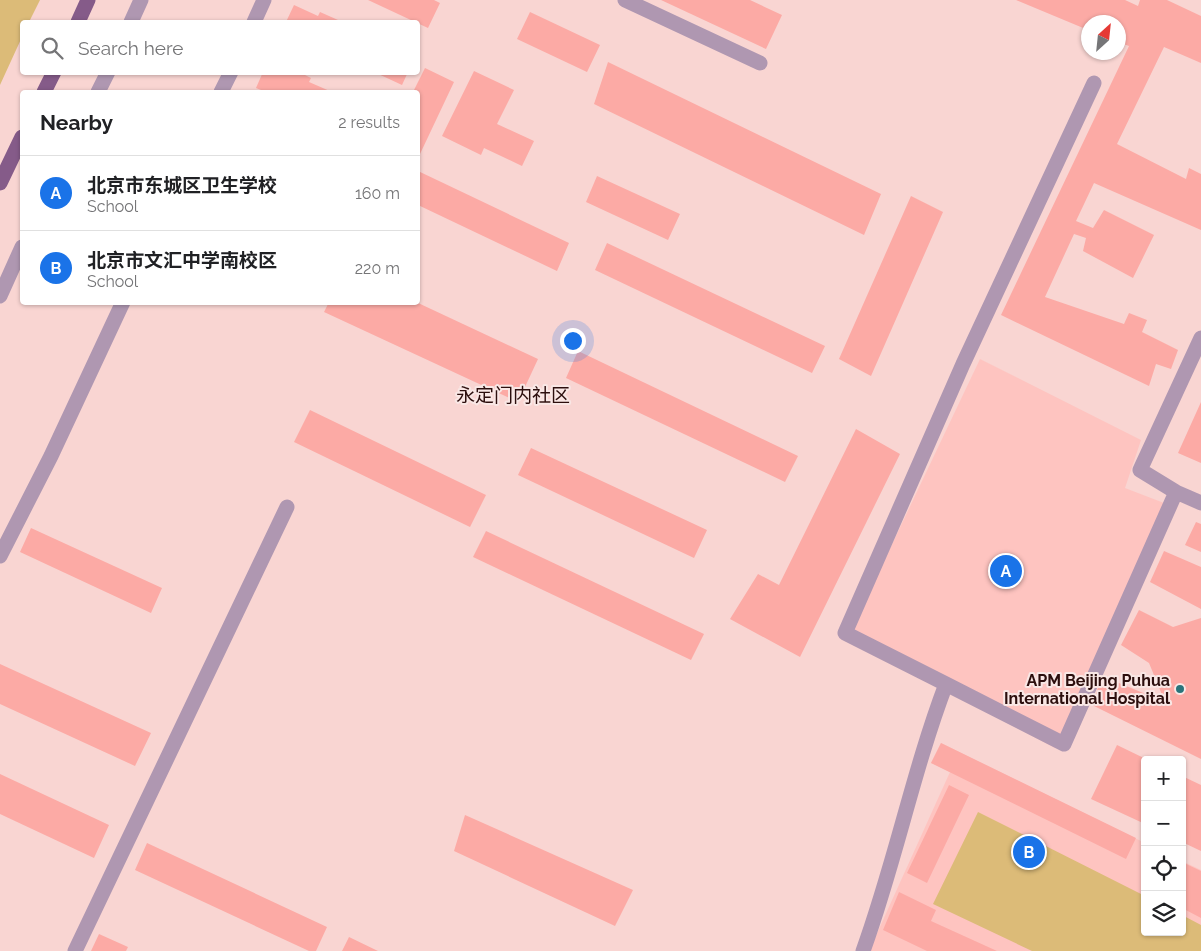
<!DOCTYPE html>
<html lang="en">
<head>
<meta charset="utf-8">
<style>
  :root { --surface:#fff; --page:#f6f6f6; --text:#202124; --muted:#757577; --line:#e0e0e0; --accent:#1a73e8 }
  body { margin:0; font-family:Raleway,"Noto Sans SC",sans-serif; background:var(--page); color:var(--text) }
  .controls { position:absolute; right:15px; bottom:15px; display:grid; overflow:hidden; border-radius:5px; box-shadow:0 1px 4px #0004 }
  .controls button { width:45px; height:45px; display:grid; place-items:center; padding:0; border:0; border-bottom:1px solid var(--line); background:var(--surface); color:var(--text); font:25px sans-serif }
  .compass { position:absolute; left:1081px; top:15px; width:45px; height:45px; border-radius:50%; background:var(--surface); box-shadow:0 1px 4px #0004; rotate:27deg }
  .you { position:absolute; left:572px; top:340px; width:18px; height:18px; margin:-12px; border:4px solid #fff; border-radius:50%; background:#1a73e8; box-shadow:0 0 0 8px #1a73e833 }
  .badge { display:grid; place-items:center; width:32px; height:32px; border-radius:50%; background:var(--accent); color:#fff; font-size:16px; font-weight:700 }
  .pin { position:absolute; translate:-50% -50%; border:2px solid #fff; box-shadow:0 1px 5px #0006 }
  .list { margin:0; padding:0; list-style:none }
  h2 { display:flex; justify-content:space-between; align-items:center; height:65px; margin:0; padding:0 20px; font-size:21px }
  h2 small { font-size:16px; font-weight:400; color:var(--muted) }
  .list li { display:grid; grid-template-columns:32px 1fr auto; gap:15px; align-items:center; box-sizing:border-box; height:75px; padding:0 20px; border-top:1px solid var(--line) }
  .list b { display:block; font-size:19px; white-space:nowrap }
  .list p { margin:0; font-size:16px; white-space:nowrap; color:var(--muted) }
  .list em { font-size:16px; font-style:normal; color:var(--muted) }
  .icon { flex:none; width:28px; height:28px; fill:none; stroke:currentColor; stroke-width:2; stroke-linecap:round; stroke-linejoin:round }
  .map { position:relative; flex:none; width:1201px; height:951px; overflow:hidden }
  .search { position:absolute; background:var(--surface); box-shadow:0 1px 4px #0004; left:20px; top:20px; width:400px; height:55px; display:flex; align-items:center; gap:12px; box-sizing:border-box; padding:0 18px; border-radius:5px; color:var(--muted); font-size:19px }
  .panel { position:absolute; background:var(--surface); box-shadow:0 1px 4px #0004; left:20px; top:90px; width:400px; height:215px; border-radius:5px }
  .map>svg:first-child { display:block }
</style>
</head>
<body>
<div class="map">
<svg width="1201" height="951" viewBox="0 0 1201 951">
  <rect width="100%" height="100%" fill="#f9d5d2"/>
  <path fill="#fec4c0" d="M980 359 1141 440 1125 488 1164 503 1055 748 847 639Z
    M941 743 1145 843V932H1182V861L1201 870V951H869L950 772 931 763Z"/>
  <path fill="#dcbb78" d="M0 0H40L29 22H22V37L0 85Z
    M978 812 1145 896V932H1182V915L1201 925V951H1032L933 904Z"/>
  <path fill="#fcaaa5" d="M368 0H434L440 3 428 28Z
    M661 0H750L782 15 766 49Z
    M1016 0H1125L1138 6 1140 0H1167L1201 16V63L1164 47 1117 144 1186 179 1189 168 1201 174V230L1094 183 1076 221 1093 228 1104 210 1154 235 1133 278 1083 251 1086 238 1074 234 1045 297 1124 324 1129 313 1147 320 1142 332 1178 350 1171 369 1156 364 1149 386 1001 315 1129 46 1118 42V22H1088V30Z
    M294 5 318 16 320 12 338 20 336 22H286Z
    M530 12 600 45 587 72 517 39Z
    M608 62 881 194 864 235 594 104Z
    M425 68 454 82 420 154 418 153V92H413Z
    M474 71 514 90 497 124 534 141 522 166 484 148 481 155 442 136Z
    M263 72H299L311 78 309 82 332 92H266L256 88Z
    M374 72H408L402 85Z
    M418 171 569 243 557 271 418 205Z
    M597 176 680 214 668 240 586 202Z
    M911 196 943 212 871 376 839 359Z
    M607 243 825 346 812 373 595 270Z
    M329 302H416L538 359 518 402 324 312Z
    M578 351 798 456 785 482 566 378Z
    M1201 402V463L1178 453Z
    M310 410 486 495 470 527 294 442Z
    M856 429 900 454 800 657 730 619 758 574 779 585Z
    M531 448 707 530 694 558 518 475Z
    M1196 522 1201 524V552L1185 545Z
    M31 528 162 588 151 613 20 552Z
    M486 531 704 634 691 660 473 557Z
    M1164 551 1201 567V609L1150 582Z
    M1139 610 1173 627 1201 618V759L1092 705 1102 676 1165 702 1149 663 1121 645Z
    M0 664 151 733 135 766 0 704Z
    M941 743 1136 838 1126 859 931 763Z
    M1117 745 1148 760H1145V824L1091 799Z
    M0 774 109 825 94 858 0 814Z
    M1182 776 1201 785V851L1182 842Z
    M949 785 969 795 927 883 907 873Z
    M465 815 633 890 615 926 454 851Z
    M147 843 327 927 316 951H309L135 870Z
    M1182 862 1201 871V918L1182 908Z
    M899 892 936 910 931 921 997 951H927L883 930Z
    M99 934 128 947 126 951H91Z
    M349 937 378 951H342Z"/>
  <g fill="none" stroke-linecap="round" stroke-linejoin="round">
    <path stroke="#af97b1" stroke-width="15" d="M625 0 760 63
      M131 22 141 0
      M254 22 264 0
      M98 92 108 72
      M221 92 231 72
      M0 296 22 247
      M1201 338 1140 470 1176 492 1201 503
      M0 556 51 456 123 302
      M946 684 845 633 963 364 1094 83
      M75 951 287 507
      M863 951C895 863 913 771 946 684L1064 744 1176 492"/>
    <path stroke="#855b89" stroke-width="15" d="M78 22 88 0
      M44 92 54 72
      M0 183 22 137"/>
  </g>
  <circle fill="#2a747b" stroke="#f9e7e5" stroke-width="2" cx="1180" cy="689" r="5"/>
  <g text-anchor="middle" stroke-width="4" stroke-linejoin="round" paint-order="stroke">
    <g font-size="16" font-weight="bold" fill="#2c0e0d" stroke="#f9e7e5" text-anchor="end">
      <text x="1170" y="686">APM Beijing Puhua<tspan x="1170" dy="18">International Hospital</tspan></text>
    </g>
    <g font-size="19" fill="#2c0e0d" stroke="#f9e7e5">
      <text x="513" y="402">永定门内社区</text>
    </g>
  </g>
</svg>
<div class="controls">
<button>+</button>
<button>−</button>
<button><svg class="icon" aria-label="locate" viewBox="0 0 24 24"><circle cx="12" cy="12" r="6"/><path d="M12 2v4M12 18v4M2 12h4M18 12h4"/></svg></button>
<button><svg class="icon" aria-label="layers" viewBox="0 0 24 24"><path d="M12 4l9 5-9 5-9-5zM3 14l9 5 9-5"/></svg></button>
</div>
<svg class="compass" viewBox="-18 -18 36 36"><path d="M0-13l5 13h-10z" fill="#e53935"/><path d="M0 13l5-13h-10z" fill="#757577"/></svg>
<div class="you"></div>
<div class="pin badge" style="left:1006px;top:571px">A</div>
<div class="pin badge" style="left:1029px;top:852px">B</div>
<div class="search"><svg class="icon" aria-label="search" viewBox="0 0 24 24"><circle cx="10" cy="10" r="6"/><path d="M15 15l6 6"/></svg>Search here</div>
<section class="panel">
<h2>Nearby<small>2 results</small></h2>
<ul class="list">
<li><span class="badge">A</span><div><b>北京市东城区卫生学校</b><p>School</p></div><em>160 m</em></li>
<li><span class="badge">B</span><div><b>北京市文汇中学南校区</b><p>School</p></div><em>220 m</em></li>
</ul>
</section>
</div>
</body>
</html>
